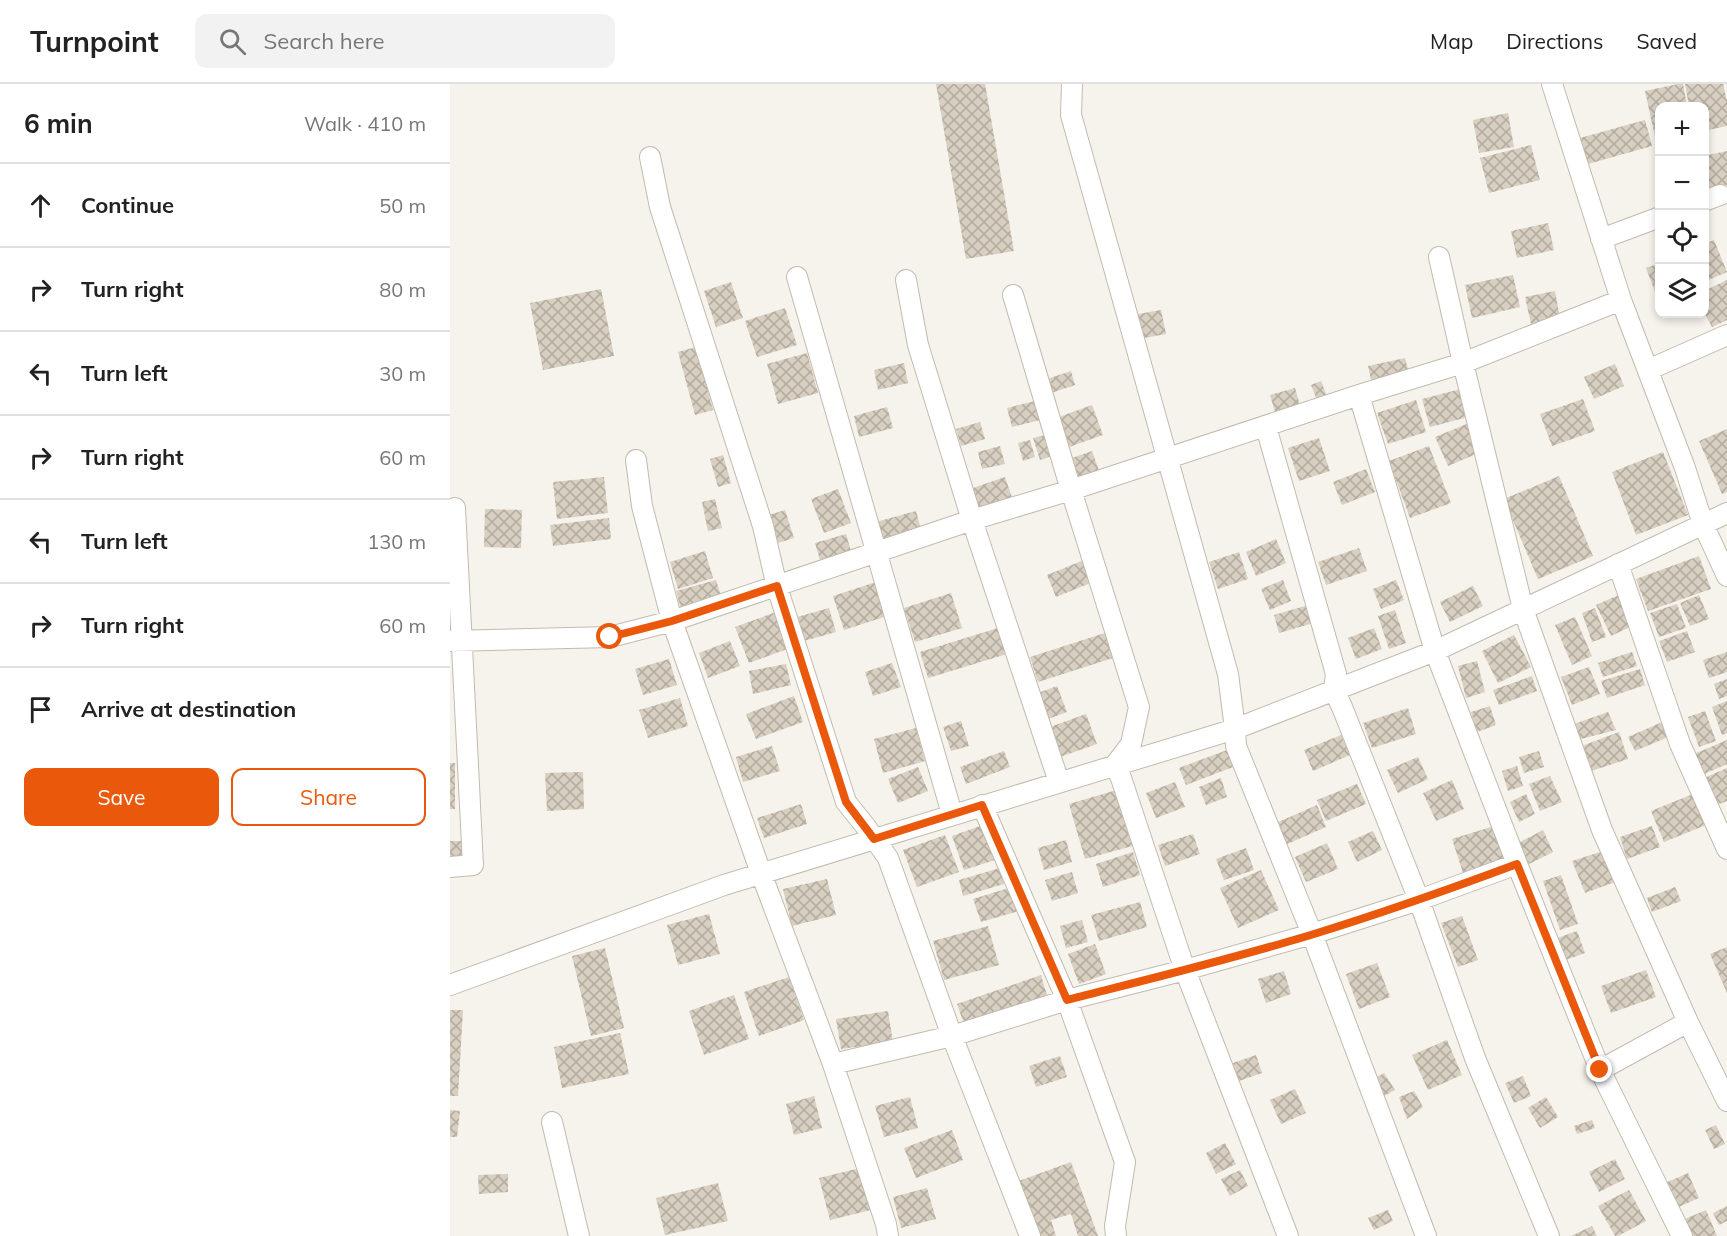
<!DOCTYPE html>
<html lang="en">
<head>
<meta charset="utf-8">
<style>
  :root { --surface:#fff; --page:#f2f2f2; --text:#222; --muted:#767676; --line:#e0e0e0; --accent:#ea580c }
  body { margin:0; font-family:Mulish,sans-serif; background:var(--page); color:var(--text) }
  .controls { position:absolute; right:18px; top:18px; display:grid; overflow:hidden; border-radius:12px; box-shadow:0 3px 9px #0003 }
  .controls button { width:54px; height:54px; display:grid; place-items:center; padding:0; border:0; border-bottom:2px solid var(--line); background:var(--surface); color:var(--text); font:30px sans-serif }
  .stop { position:absolute; width:18px; height:18px; margin:-14px; border:4px solid #ea580c; border-radius:50%; background:#fff }
  .stop.end { background:#ea580c; border-color:#fff; box-shadow:0 2px 6px #0008 }
  .list { margin:0; padding:0; list-style:none }
  h2 { display:flex; justify-content:space-between; align-items:center; height:78px; margin:0; padding:0 24px; font-size:26px }
  h2 small { font-size:20px; font-weight:400; color:var(--muted) }
  .list li { display:grid; grid-template-columns:39px 1fr auto; gap:18px; align-items:center; box-sizing:border-box; height:84px; padding:0 24px; border-top:2px solid var(--line) }
  .list b { display:block; font-size:22px; white-space:nowrap }
  .list em { font-size:20px; font-style:normal; color:var(--muted) }
  .actions { display:flex; gap:12px; padding:18px 24px }
  .actions a { flex:1; padding:14px 0; border:2px solid var(--accent); border-radius:12px; text-align:center; font-size:21px; color:var(--accent) }
  .actions .main { background:var(--accent); color:#fff }
  .icon { flex:none; width:33px; height:33px; fill:none; stroke:currentColor; stroke-width:2; stroke-linecap:round; stroke-linejoin:round }
  .map { position:relative; flex:none; width:1277px; height:1152px; overflow:hidden }
  header { display:flex; align-items:center; gap:36px; box-sizing:border-box; height:84px; padding:0 30px; background:var(--surface); border-bottom:2px solid var(--line) }
  header strong { font-size:28px }
  nav { display:flex; gap:33px; margin-inline-start:auto; font-size:21px }
  .search { width:420px; height:54px; background:var(--page); display:flex; align-items:center; gap:15px; box-sizing:border-box; padding:0 21px; border-radius:12px; color:var(--muted); font-size:22px }
  main { display:flex }
  aside { flex:1; background:var(--surface) }
  .map>svg:first-child { display:block }
</style>
</head>
<body>
<header>
<strong>Turnpoint</strong>
<div class="search"><svg class="icon" aria-label="search" viewBox="0 0 24 24"><circle cx="10" cy="10" r="6"/><path d="M15 15l6 6"/></svg>Search here</div>
<nav><a>Map</a><a>Directions</a><a>Saved</a></nav>
</header>
<main>
<aside>
<h2>6 min<small>Walk · 410 m</small></h2>
<ul class="list">
<li><svg class="icon" aria-label="ahead" viewBox="0 0 24 24"><path d="M12 20V5M6 11l6-6 6 6"/></svg><div><b>Continue</b></div><em>50 m</em></li>
<li><svg class="icon" aria-label="right" viewBox="0 0 24 24"><path d="M7 20v-9h11M14 6l5 5-5 5"/></svg><div><b>Turn right</b></div><em>80 m</em></li>
<li><svg class="icon" aria-label="left" viewBox="0 0 24 24"><path d="M17 20v-9H6M10 6l-5 5 5 5"/></svg><div><b>Turn left</b></div><em>30 m</em></li>
<li><svg class="icon" aria-label="right" viewBox="0 0 24 24"><path d="M7 20v-9h11M14 6l5 5-5 5"/></svg><div><b>Turn right</b></div><em>60 m</em></li>
<li><svg class="icon" aria-label="left" viewBox="0 0 24 24"><path d="M17 20v-9H6M10 6l-5 5 5 5"/></svg><div><b>Turn left</b></div><em>130 m</em></li>
<li><svg class="icon" aria-label="right" viewBox="0 0 24 24"><path d="M7 20v-9h11M14 6l5 5-5 5"/></svg><div><b>Turn right</b></div><em>60 m</em></li>
<li><svg class="icon" aria-label="arrive" viewBox="0 0 24 24"><path d="M6 21V4h12l-3 4 3 4H6"/></svg><div><b>Arrive at destination</b></div></li>
</ul>
<div class="actions"><a class="main">Save</a><a>Share</a></div>
</aside>
<div class="map">
<svg width="1277" height="1152" viewBox="0 0 1277 1152">
  <defs>
    <pattern id="building-cross-hatch" width="8" height="8" patternUnits="userSpaceOnUse" patternTransform="scale(1.5)"><rect width="8" height="8" fill="#d8cfc1"/><path d="M0 0l8 8M0 8l8-8" fill="none" stroke="#b1aa9e"/></pattern>
  </defs>
  <rect width="100%" height="100%" fill="#f6f3ec"/>
  <path fill="url(#building-cross-hatch)" d="M486 0H535L564 167 516 175Z
    M1228 0H1233L1237 22H1210V56L1206 57 1195 7Z
    M1235 0H1273L1277 17V42L1254 47V22H1239Z
    M1058 29 1064 63 1029 69 1023 36Z
    M1195 36 1202 62 1138 80 1130 54Z
    M1081 61 1090 96 1039 109 1030 74Z
    M1277 67V101L1256 106 1254 72Z
    M1098 139 1104 166 1067 174 1061 147Z
    M1264 156 1277 188 1254 198V160Z
    M1210 179V218H1209L1196 184Z
    M1063 191 1070 223 1022 234 1015 201Z
    M1277 196V236L1262 243 1254 228V207Z
    M281 198 293 234 266 243 254 207Z
    M151 205 164 272 93 286 80 219Z
    M1105 207 1110 234 1081 240 1075 213Z
    M335 224 347 261 307 273 295 237Z
    M711 226 716 250 694 254 688 230Z
    M246 263 263 326 245 331 228 268Z
    M357 269 368 309 328 320 317 280Z
    M955 274 960 293 922 301 918 282Z
    M454 279 458 299 428 306 424 286Z
    M1165 280 1174 302 1144 315 1134 293Z
    M621 287 625 301 601 309 597 295Z
    M871 297 879 317 869 321 861 301Z
    M845 304 852 328 827 335 820 311Z
    M1011 305 1018 333 980 343 972 315Z
    M1133 315 1145 347 1102 362 1090 330Z
    M966 316 976 348 938 360 927 329Z
    M585 317 590 336 562 343 557 324Z
    M642 321 653 351 616 364 606 334Z
    M437 323 443 344 409 353 404 332Z
    M530 338 535 355 511 362 506 345Z
    M1019 339 1031 368 998 382 985 353Z
    M1277 345V408L1272 410 1249 357Z
    M595 351 602 372 590 376 583 354Z
    M869 354 880 387 849 397 838 364Z
    M580 356 585 373 573 377 568 359Z
    M550 362 555 380 532 385 528 368Z
    M979 362 1001 419 960 434 939 377Z
    M642 367 652 395 632 402 622 374Z
    M1213 368 1238 431 1186 451 1162 388Z
    M273 371 281 399 268 403 260 375Z
    M916 385 925 408 892 421 883 398Z
    M1109 392 1143 472 1088 495 1054 415Z
    M154 393 158 429 107 435 103 398Z
    M555 393 565 422 530 433 520 405Z
    M388 405 401 439 374 449 361 415Z
    M265 415 272 444 258 447 252 418Z
    M35 425 72 426 71 464 34 463Z
    M335 426 344 454 328 459 319 431Z
    M466 427 473 453 433 464 426 438Z
    M159 434 161 455 103 462 100 441Z
    M396 450 403 474 372 483 365 459Z
    M826 455 836 479 806 492 796 468Z
    M909 464 917 487 876 501 868 478Z
    M255 467 263 494 228 505 220 478Z
    M789 468 798 495 768 505 759 478Z
    M1249 472 1261 505 1198 527 1186 495Z
    M634 476 643 498 606 513 597 491Z
    M266 496 273 518 232 529 226 507Z
    M833 496 841 517 820 526 811 505Z
    M946 496 954 516 931 525 923 505Z
    M426 498 437 532 394 546 383 512Z
    M1023 502 1033 522 1000 538 990 518Z
    M501 509 512 544 465 558 454 524Z
    M1171 510 1186 540 1161 552 1146 521Z
    M1249 511 1259 535 1240 542 1230 519Z
    M862 520 867 538 829 549 824 531Z
    M1227 520 1236 544 1209 553 1200 529Z
    M379 524 386 548 354 557 347 533Z
    M1145 524 1156 553 1142 558 1132 529Z
    M945 526 956 559 939 565 928 532Z
    M326 528 340 564 299 579 285 543Z
    M1125 533 1142 572 1122 581 1105 541Z
    M548 544 557 570 478 594 470 568Z
    M924 544 932 565 906 575 898 554Z
    M1237 547 1245 568 1217 578 1209 557Z
    M658 548 666 573 588 598 580 573Z
    M1064 551 1081 583 1048 599 1032 567Z
    M280 557 290 582 258 594 249 569Z
    M1182 568 1187 582 1153 593 1148 579Z
    M1277 568V588L1259 594 1253 576Z
    M219 575 227 601 193 611 185 585Z
    M1027 577 1035 608 1016 614 1008 582Z
    M442 579 451 603 423 612 415 588Z
    M336 580 341 601 303 610 299 587Z
    M1139 583 1150 610 1122 621 1111 593Z
    M1190 585 1195 601 1157 614 1151 597Z
    M1082 592 1087 607 1049 621 1043 606Z
    M1277 595V612L1269 615 1264 600Z
    M607 602 617 628 598 635 588 609Z
    M344 612 353 638 306 655 296 630Z
    M230 614 238 642 198 654 189 626Z
    M1277 617V649L1272 651 1262 623Z
    M1040 622 1046 641 1027 648 1021 628Z
    M958 624 966 650 922 664 913 639Z
    M1255 627 1266 657 1249 663 1238 633Z
    M1158 628 1166 646 1127 656 1124 640Z
    M636 630 647 660 610 673 600 643Z
    M1217 636 1223 651 1185 667 1178 653Z
    M511 637 519 662 501 667 493 643Z
    M466 644 475 677 433 689 424 655Z
    M1169 648 1178 675 1141 687 1132 662Z
    M891 651 900 671 863 687 854 666Z
    M1277 656V680L1252 691 1244 670Z
    M322 662 330 687 293 698 286 673Z
    M777 666 783 683 736 701 729 684Z
    M554 667 560 683 516 700 510 683Z
    M1089 667 1094 683 1074 689 1069 673Z
    M968 673 978 695 948 709 937 686Z
    M0 679H5V725H0Z
    M1067 682 1073 702 1058 707 1052 687Z
    M468 683 478 707 448 719 438 695Z
    M1277 684V717L1264 722 1252 695Z
    M133 688 134 725 97 727 95 689Z
    M1100 692 1112 718 1090 727 1079 700Z
    M771 694 777 713 756 721 749 703Z
    M1002 696 1014 725 986 737 973 709Z
    M725 698 735 723 706 734 696 709Z
    M907 700 916 720 876 737 867 716Z
    M670 705 686 761 635 775 619 720Z
    M1076 710 1085 730 1069 738 1060 718Z
    M1243 710 1256 741 1214 758 1201 727Z
    M351 720 357 740 314 754 307 734Z
    M867 721 876 743 835 761 826 739Z
    M533 741 545 776 514 786 502 752Z
    M1044 742 1057 782 1015 795 1002 755Z
    M1202 742 1210 763 1177 775 1170 753Z
    M1093 746 1103 768 1079 780 1068 759Z
    M923 747 932 766 907 778 898 758Z
    M743 750 750 770 715 782 708 761Z
    M495 751 509 788 467 803 453 766Z
    M616 756 622 778 594 786 588 764Z
    M0 757H11L13 777H0Z
    M877 759 888 785 856 798 845 773Z
    M796 764 804 786 774 796 766 775Z
    M1153 767 1165 798 1135 809 1122 777Z
    M683 768 690 791 653 803 646 780Z
    M550 784 554 800 513 812 509 796Z
    M811 786 829 826 788 844 770 804Z
    M622 788 628 809 602 817 595 796Z
    M1111 791 1128 840 1110 846 1093 797Z
    M377 795 386 831 342 842 333 805Z
    M562 803 569 827 531 838 523 815Z
    M1225 803 1231 817 1202 828 1197 814Z
    M690 818 697 843 649 857 641 831Z
    M259 830 270 870 228 881 217 841Z
    M1012 832 1028 876 1008 883 991 839Z
    M632 836 638 858 616 864 610 842Z
    M538 842 549 881 494 896 483 857Z
    M1127 847 1135 869 1110 878 1102 856Z
    M645 860 656 890 629 900 618 870Z
    M1277 863V909L1260 870Z
    M155 864 174 944 141 952 122 872Z
    M927 879 940 913 909 925 896 890Z
    M1196 886 1206 913 1161 929 1151 902Z
    M834 887 841 910 816 919 808 895Z
    M591 891 598 915 515 943 507 920Z
    M339 893 354 936 309 952 294 908Z
    M284 911 299 955 254 971 239 927Z
    M0 926H13L8 1012H0Z
    M438 927 443 958 391 965 386 935Z
    M170 949 179 990 112 1004 104 963Z
    M997 956 1012 991 978 1006 962 971Z
    M806 971 812 989 789 997 783 979Z
    M610 972 617 993 586 1003 579 982Z
    M934 989 945 1006 934 1012 924 995Z
    M1073 992 1081 1012 1064 1019 1055 999Z
    M845 1005 856 1029 831 1040 820 1016Z
    M964 1007 973 1023 957 1035 949 1013Z
    M364 1012 372 1044 344 1051 336 1020Z
    M460 1013 468 1044 434 1053 425 1022Z
    M1096 1013 1108 1033 1090 1044 1078 1024Z
    M0 1026 10 1027 7 1053H0Z
    M1142 1036 1145 1044 1127 1050 1124 1042Z
    M1266 1041 1275 1060 1264 1065 1255 1046Z
    M502 1046 513 1076 466 1094 454 1064Z
    M775 1059 786 1080 766 1090 756 1069Z
    M1165 1075 1175 1095 1149 1108 1139 1088Z
    M621 1078 648 1152H628L621 1130 601 1136 606 1152H586L566 1098Z
    M414 1083 425 1125 380 1136 369 1094Z
    M790 1086 798 1102 780 1112 771 1095Z
    M1238 1089 1249 1114 1224 1125 1213 1100Z
    M58 1090V1108L29 1110 28 1091Z
    M268 1099 278 1137 215 1151 206 1114Z
    M477 1104 486 1135 451 1144 443 1113Z
    M1179 1106 1196 1137 1168 1152H1165L1148 1122Z
    M1277 1122V1137L1269 1141 1263 1129Z
    M938 1126 943 1137 924 1146 918 1134Z
    M1256 1126 1267 1152H1237L1230 1137Z
    M1142 1142 1147 1152H1121Z"/>
  <g fill="none" stroke-linecap="round" stroke-linejoin="round">
    <g stroke="#c2bbae" stroke-width="22">
      <path id="minor" d="M622 0 621 31 778 590 785 645 786 662 862 850 976 1152
        M1102 0 1171 216 1235 384 1253 440 1277 492
        M200 73 210 123 313 442 327 503 396 718 416 743 438 774 502 952 580 1152
        M1254 117 1270 111
        M1151 155 1210 133
        M989 173 1013 279 1073 525 1152 746 1238 938 1277 1017
        M347 193 502 730
        M456 196 468 261 522 436 609 698
        M563 211 621 406 689 623 681 660 665 681 671 694 735 886 838 1152
        M1198 286 1277 251
        M909 311 985 567 1067 780 1150 986 1232 1152
        M816 343 886 590 884 606 892 623 969 816 1025 974 1099 1152
        M186 376 192 422 222 537 311 789 383 980 436 1140 438 1152
        M1168 480 1230 660 1277 765
        M0 557 160 553 222 537 522 436 621 406 909 311 1013 279 1171 216
        M532 721 617 916 675 1078 665 1142 666 1152
        M0 783 23 781 5 424
        M0 901 274 801 785 645 985 567 1277 429
        M383 980 502 952 617 916 735 886 862 850 969 816 1067 780
        M1150 986 1238 938
        M102 1038 129 1152"/>
    </g>
    <use href="#minor" stroke="#fff" stroke-width="20"/>
  </g>
  <g fill="none" stroke-linecap="round" stroke-linejoin="round">
    <path stroke="#ea580c" stroke-width="8" d="M160 553 222 537 327 502 396 718 424 755 532 721 617 916C699 895 782 875 864 850 932 829 1000 805 1067 780L1150 986"/>
  </g>
</svg>
<div class="controls">
<button>+</button>
<button>−</button>
<button><svg class="icon" aria-label="locate" viewBox="0 0 24 24"><circle cx="12" cy="12" r="6"/><path d="M12 2v4M12 18v4M2 12h4M18 12h4"/></svg></button>
<button><svg class="icon" aria-label="layers" viewBox="0 0 24 24"><path d="M12 4l9 5-9 5-9-5zM3 14l9 5 9-5"/></svg></button>
</div>
<div class="stop" style="left:160px;top:553px"></div>
<div class="stop end" style="left:1150px;top:986px"></div>
</div>
</main>
</body>
</html>
